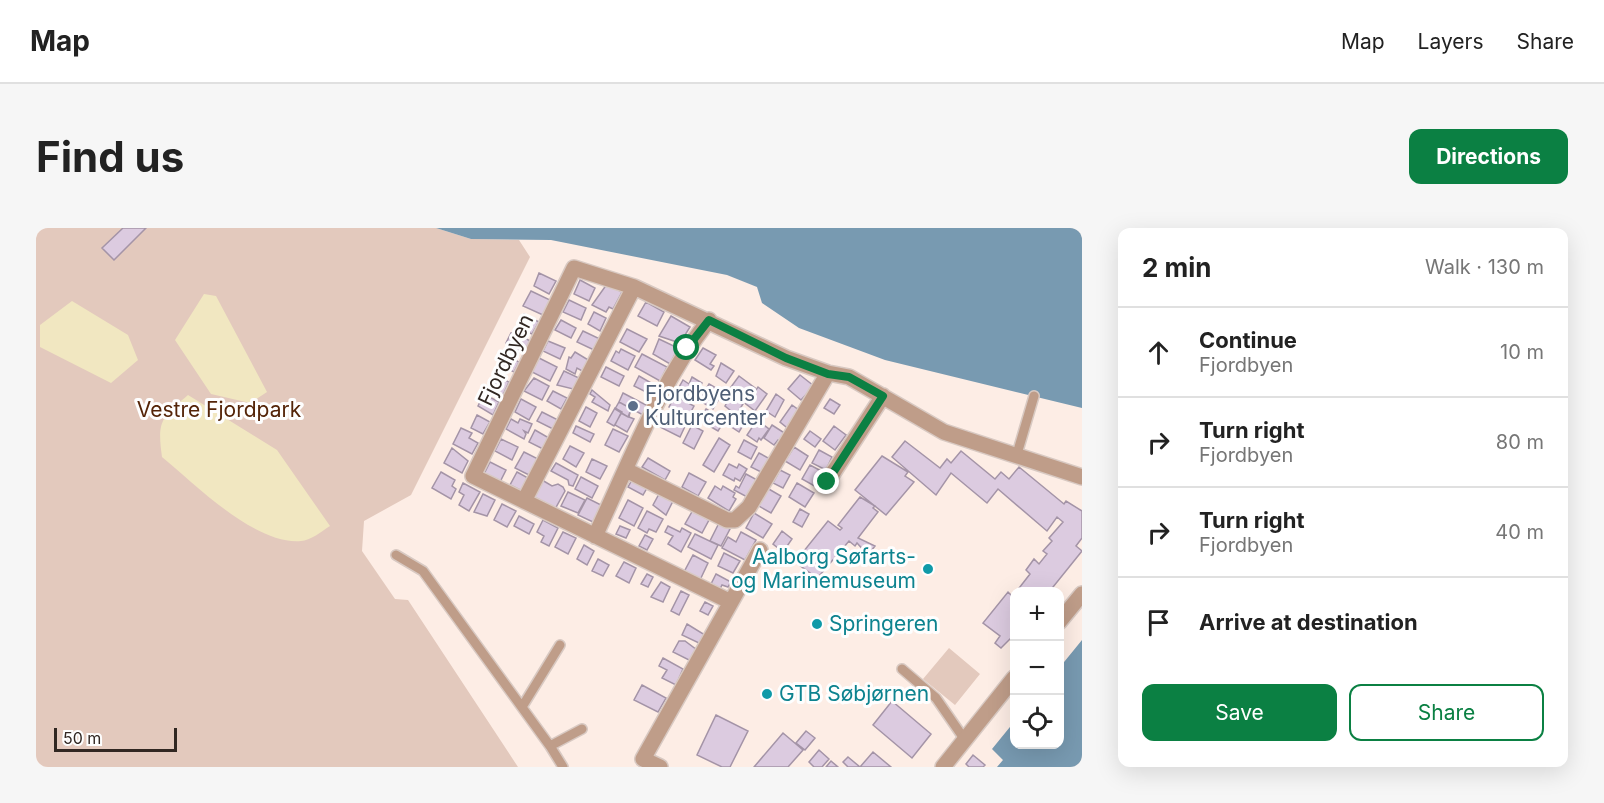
<!DOCTYPE html>
<html lang="en">
<head>
<meta charset="utf-8">
<style>
  :root { --surface:#fff; --page:#f6f6f6; --text:#222; --muted:#767676; --line:#e0e0e0; --accent:#0b8043 }
  body { margin:0; font-family:Inter,sans-serif; background:var(--page); color:var(--text) }
  .controls { position:absolute; right:18px; bottom:18px; display:grid; overflow:hidden; border-radius:12px; box-shadow:0 6px 24px #0002 }
  .controls button { width:54px; height:54px; display:grid; place-items:center; padding:0; border:0; border-bottom:2px solid var(--line); background:var(--surface); color:var(--text); font:30px sans-serif }
  .scale { position:absolute; left:18px; bottom:15px; width:123px; box-sizing:border-box; padding-left:6px; border:3px solid #312722; border-top:0; font-size:16px; line-height:21px; white-space:nowrap; color:#312722; -webkit-text-stroke:4px #fefefe; paint-order:stroke }
  .stop { position:absolute; width:18px; height:18px; margin:-14px; border:4px solid #0b8043; border-radius:50%; background:#fff }
  .stop.end { background:#0b8043; border-color:#fff; box-shadow:0 2px 6px #0008 }
  .list { margin:0; padding:0; list-style:none }
  h2 { display:flex; justify-content:space-between; align-items:center; height:78px; margin:0; padding:0 24px; font-size:26px }
  h2 small { font-size:20px; font-weight:400; color:var(--muted) }
  .list li { display:grid; grid-template-columns:39px 1fr auto; gap:18px; align-items:center; box-sizing:border-box; height:90px; padding:0 24px; border-top:2px solid var(--line) }
  .list b { display:block; font-size:22px; white-space:nowrap }
  .list p { margin:0; font-size:20px; white-space:nowrap; color:var(--muted) }
  .list em { font-size:20px; font-style:normal; color:var(--muted) }
  .actions { display:flex; gap:12px; padding:18px 24px }
  .actions a { flex:1; padding:14px 0; border:2px solid var(--accent); border-radius:12px; text-align:center; font-size:21px; color:var(--accent) }
  .actions .main { background:var(--accent); color:#fff }
  .icon { flex:none; width:33px; height:33px; fill:none; stroke:currentColor; stroke-width:2; stroke-linecap:round; stroke-linejoin:round }
  .map { position:relative; flex:none; width:1046px; height:539px; overflow:hidden; border-radius:12px }
  header { display:flex; align-items:center; gap:36px; box-sizing:border-box; height:84px; padding:0 30px; background:var(--surface); border-bottom:2px solid var(--line) }
  header strong { font-size:28px }
  nav { display:flex; gap:33px; margin-inline-start:auto; font-size:21px }
  .intro { display:flex; align-items:center; justify-content:space-between; box-sizing:border-box; height:144px; padding:0 36px }
  h1 { margin:0; font-size:42px }
  .button { padding:15px 27px; border-radius:12px; background:var(--accent); color:#fff; font-size:21px; font-weight:700 }
  main { display:flex; gap:36px; padding:0 36px }
  aside { flex:1; background:var(--surface); border-radius:12px; box-shadow:0 6px 24px #0002 }
  .map>svg:first-child { display:block }
</style>
</head>
<body>
<header>
<strong>Map</strong>
<nav><a>Map</a><a>Layers</a><a>Share</a></nav>
</header>
<div class="intro"><h1>Find us</h1><a class="button">Directions</a></div>
<main>
<div class="map">
<svg width="1046" height="539" viewBox="0 0 1046 539">
  <rect width="100%" height="100%" fill="#fdede5"/>
  <path fill="#e3c9bd" d="M0 0H400L435 11 483 12 494 29 375 267 328 293 326 323 359 371 372 372 482 539H0Z
    M913 420 944 446 919 477 887 451Z"/>
  <path fill="#f1e7c1" d="M168 66 180 68 231 164 214 175 175 166 139 112Z
    M36 73 92 107 102 132 75 155 4 119V97Z
    M152 167 241 222 294 298C286 303 274 313 265 313 219 317 160 257 126 229 121 193 125 190 152 167Z"/>
  <path fill="#789ab1" d="M400 0H1046V180L849 132 763 100 726 75 721 59 691 47 515 12 435 11Z
    M1046 412V539H961L967 532 956 521 978 494V516H1023L1024 439Z"/>
  <path fill="#dccbe0" stroke="#a494a7" stroke-width="1.5" d="M87 0H110L78 32 66 20Z
    M503 45 520 53 513 66 498 58Z
    M544 52 559 60 553 73 538 66Z
    M571 56 586 64 577 81 573 79 570 84 556 77Z
    M495 63 514 72 507 87 487 78Z
    M533 72 550 80 545 92 527 84Z
    M610 74 628 84 621 98 602 88Z
    M558 84 570 90 564 103 552 96Z
    M488 86 503 94 496 106 481 99Z
    M635 88 654 99 644 115 623 108Z
    M525 92 540 100 535 110 519 102Z
    M591 101 611 111 603 124 584 114Z
    M547 103 564 111 558 122 541 114Z
    M475 105 482 108 483 106 494 113 488 125 470 115Z
    M623 111 642 120 634 136 617 126Z
    M512 113 529 120 524 131 507 123Z
    M667 120 680 127 674 136 678 138 675 142 659 132Z
    M585 121 599 128 592 142 575 133 580 123 583 125Z
    M539 124 554 133 548 144 541 140 539 146 530 141 533 129 535 130Z
    M606 126 631 139 624 153 599 139Z
    M469 127 483 134 478 144 464 137Z
    M503 130 521 139 514 153 496 144Z
    M685 135 698 143 690 155 680 148Z
    M570 139 588 148 583 158 565 149Z
    M528 143 543 150 537 161 521 157Z
    M458 147 473 154 467 167 452 159Z
    M764 147 778 158 765 172 752 161Z
    M603 148 617 156 612 165 598 158Z
    M703 148 719 160 709 175 692 163Z
    M656 149 666 155 661 165 655 162 652 167 642 161 647 152 653 156Z
    M498 150 513 158 506 172 488 163Z
    M673 156 687 164 677 181 663 172Z
    M722 159 731 166 719 183 710 176Z
    M556 162 574 177 572 183 556 174 559 169 554 166Z
    M517 163 531 170 525 181 511 173Z
    M587 165 612 178 607 187 583 174Z
    M448 166 463 174 457 187 442 178Z
    M740 166 748 172 739 189 730 183Z
    M639 168 658 178 652 189 633 179Z
    M694 169 707 176 700 187 689 178Z
    M485 171 500 179 493 192 479 184Z
    M794 171 804 177 798 186 788 180Z
    M583 174 596 181 592 189 579 181Z
    M756 177 767 185 755 203 744 194Z
    M550 179 561 185 554 199 543 193Z
    M579 180 586 184 578 198 571 194Z
    M670 181 689 192 682 203 663 192Z
    M704 183 709 187 702 197 706 199 703 204 694 198Z
    M506 184 522 192 517 201 501 193Z
    M594 184 593 189 598 191 591 204 579 197 585 185 592 189Z
    M632 185 651 194 644 209 624 199Z
    M441 187 454 194 447 206 435 200Z
    M475 191 482 195 484 191 496 196 492 205 488 203 490 206 488 211 470 201Z
    M721 192 733 201 725 212 723 210 721 214 711 207Z
    M656 197 667 203 658 221 647 215Z
    M736 197 750 206 745 214 742 212 738 217 728 210Z
    M540 198 558 206 554 214 537 205Z
    M798 198 810 207 799 222 787 213Z
    M425 200 436 205 433 210 442 215 436 226 417 216Z
    M577 201 592 208 583 224 569 217Z
    M499 202 513 210 507 221 493 214Z
    M774 203 785 211 779 219 768 211Z
    M683 210 694 217 678 244 667 237Z
    M465 211 482 219 476 232 459 223Z
    M708 212 721 219 715 231 702 224Z
    M869 213 904 240 911 231 915 235 925 223 959 251 965 244 973 251 983 239 1028 276 1030 273 1046 283V310L1040 318 1046 323 1013 364H980L994 346 990 342 998 331 1003 336 1011 326 1007 323 1016 313 1013 310 1027 294 1021 289 1011 303 962 261 951 275 915 245 900 267 856 229Z
    M534 218 548 225 540 239 527 231Z
    M758 219 772 228 764 242 749 233Z
    M416 220 432 233 426 245 408 235Z
    M783 222 796 229 790 242 776 235Z
    M488 224 502 231 493 247 479 240Z
    M723 225 734 231 727 245 715 239Z
    M846 228 872 244 869 248 878 254 850 287 819 262Z
    M612 230 634 243 629 252 606 239Z
    M556 231 571 238 564 251 550 244Z
    M454 234 470 242 464 254 448 246Z
    M520 235 542 247 537 258 533 257 532 252 515 243Z
    M693 236 701 240 703 236 711 241 704 253 699 250 698 253 687 247Z
    M774 237 789 245 782 260 766 251Z
    M744 242 754 247 747 260 737 255Z
    M405 244 419 252 416 258 420 261 415 271 396 260Z
    M481 244 492 250 486 263 474 257Z
    M653 245 670 254 662 268 646 259Z
    M710 246 723 253 713 270 698 262 700 258 703 260Z
    M545 249 562 258 556 270 539 261Z
    M506 252 516 258 522 256 527 259 529 263 518 283 502 275 504 272 498 269Z
    M596 252 611 260 607 267 592 259Z
    M427 255 444 264 433 283 423 277 428 267 423 264Z
    M761 255 778 265 769 279 753 269Z
    M679 258 685 262 687 258 699 265 697 269 700 271 693 283 672 270Z
    M731 260 745 268 735 285 721 277Z
    M532 264 549 272 542 285 525 278Z
    M447 266 459 272 451 288 438 284Z
    M623 266 637 273 630 287 617 277Z
    M824 269 839 278 837 280 842 284 822 310 839 318 832 327 821 315 819 318 813 313 778 354 771 349 774 345 759 334 792 293 804 302 806 300 802 297Z
    M551 270 567 278 557 294 542 287Z
    M592 272 607 280 598 298 583 290Z
    M466 276 480 283 471 299 458 292Z
    M764 281 773 286 766 299 757 294Z
    M657 282 673 292 666 305 649 296Z
    M611 283 627 291 620 304 613 301 611 305 602 300Z
    M718 285 736 296 727 310 710 300Z
    M483 288 498 296 493 306 478 298Z
    M507 292 522 300 513 318 505 314 508 308 501 304Z
    M683 295 694 301 685 318 674 313Z
    M584 298 594 302 590 310 580 306Z
    M632 298 644 304 646 300 655 305 645 324 632 316 637 308 629 304Z
    M746 303 756 311 747 324 737 316Z
    M527 304 540 310 532 326 519 319Z
    M705 304 720 312 709 332 686 320 692 309 700 314Z
    M659 306 682 317 675 331 652 319Z
    M609 307 617 311 611 322 603 318Z
    M548 317 558 323 551 337 541 331Z
    M688 325 704 333 697 345 682 338Z
    M657 327 672 335 664 352 648 344Z
    M562 331 573 337 567 348 556 343Z
    M588 334 600 340 593 355 580 348Z
    M611 346 617 349 612 359 605 356Z
    M680 346 695 354 692 359 686 357 684 361 675 356Z
    M625 354 634 359 627 374 615 369Z
    M645 363 653 367 643 387 635 383Z
    M972 364 978 370V407L965 420 959 415 964 408 947 395Z
    M669 374 677 378 672 387 664 383Z
    M651 396 669 407 665 416 646 407Z
    M643 413H649L661 422 655 433 637 424Z
    M627 430 647 441 640 457 626 450 631 442 623 438Z
    M606 457 630 470 622 484 598 472Z
    M856 473 895 506 876 530 837 497Z
    M680 487 712 503 694 539H686L661 527Z
    M770 503 779 510 769 522 760 515Z
    M747 505 767 522 752 539H718Z
    M783 522 793 531 786 539H778L773 534Z
    M837 524 855 539H824Z
    M937 527 949 537 947 539H933L930 536Z
    M812 529 824 539H812L807 534Z
    M795 533 802 539H790Z"/>
  <g fill="none" stroke-linecap="round" stroke-linejoin="round">
    <g stroke="#d8c9c2" stroke-width="12">
      <path id="lane" d="M981 226 998 168
        M360 327 387 343 514 518
        M866 441 900 470 929 512
        M486 479 524 417
        M527 539 514 518 546 501"/>
    </g>
    <g stroke="#d8c9c2" stroke-width="18">
      <path id="street" d="M590 242 691 292H699L713 279 792 145
        M791 254 847 168
        M488 273 598 59
        M559 308C594 234 622 157 673 92
        M695 374 724 322
        M1023 394 1046 366
        M624 539 607 531 695 374 437 248 538 40 598 59 750 130 792 145 813 149 908 204 1046 249
        M907 539 978 450"/>
    </g>
    <use href="#lane" stroke="#bf9d89" stroke-width="9"/>
    <use href="#street" stroke="#bf9d89" stroke-width="15"/>
  </g>
  <g fill="none" stroke-linecap="round" stroke-linejoin="round">
    <path stroke="#0b8043" stroke-width="8" d="M651 120 673 92 750 130 792 146 813 149 847 168 791 254"/>
  </g>
  <circle fill="#5c6f8a" stroke="#fefefe" stroke-width="2" cx="597" cy="178" r="6"/>
  <g fill="#0f9aa8" stroke="#fefefe" stroke-width="2">
    <circle cx="892" cy="341" r="6"/>
    <circle cx="781" cy="396" r="6"/>
    <circle cx="731" cy="466" r="6"/>
  </g>
  <g text-anchor="middle" stroke-width="6" stroke-linejoin="round" paint-order="stroke">
    <g font-size="21" fill="#312722" stroke="#fefefe">
      <text transform="translate(470 132) rotate(-64)" y="7">Fjordbyen</text>
    </g>
    <g font-size="21" fill="#4e5e75" stroke="#fefefe" text-anchor="start">
      <text x="609" y="173">Fjordbyens<tspan x="609" dy="24">Kulturcenter</tspan></text>
    </g>
    <g font-size="21" fill="#542408" stroke="#fefefe">
      <text x="183" y="189">Vestre Fjordpark</text>
    </g>
    <g font-size="21" fill="#0d838f" stroke="#fefefe" text-anchor="start">
      <text x="880" y="336" text-anchor="end">Aalborg Søfarts-<tspan x="880" dy="24">og Marinemuseum</tspan></text>
      <text x="793" y="403">Springeren</text>
      <text x="743" y="473">GTB Søbjørnen</text>
    </g>
  </g>
</svg>
<div class="controls">
<button>+</button>
<button>−</button>
<button><svg class="icon" aria-label="locate" viewBox="0 0 24 24"><circle cx="12" cy="12" r="6"/><path d="M12 2v4M12 18v4M2 12h4M18 12h4"/></svg></button>
</div>
<div class="scale">50 m</div>
<div class="stop" style="left:651px;top:120px"></div>
<div class="stop end" style="left:791px;top:254px"></div>
</div>
<aside>
<h2>2 min<small>Walk · 130 m</small></h2>
<ul class="list">
<li><svg class="icon" aria-label="ahead" viewBox="0 0 24 24"><path d="M12 20V5M6 11l6-6 6 6"/></svg><div><b>Continue</b><p>Fjordbyen</p></div><em>10 m</em></li>
<li><svg class="icon" aria-label="right" viewBox="0 0 24 24"><path d="M7 20v-9h11M14 6l5 5-5 5"/></svg><div><b>Turn right</b><p>Fjordbyen</p></div><em>80 m</em></li>
<li><svg class="icon" aria-label="right" viewBox="0 0 24 24"><path d="M7 20v-9h11M14 6l5 5-5 5"/></svg><div><b>Turn right</b><p>Fjordbyen</p></div><em>40 m</em></li>
<li><svg class="icon" aria-label="arrive" viewBox="0 0 24 24"><path d="M6 21V4h12l-3 4 3 4H6"/></svg><div><b>Arrive at destination</b></div></li>
</ul>
<div class="actions"><a class="main">Save</a><a>Share</a></div>
</aside>
</main>
</body>
</html>
